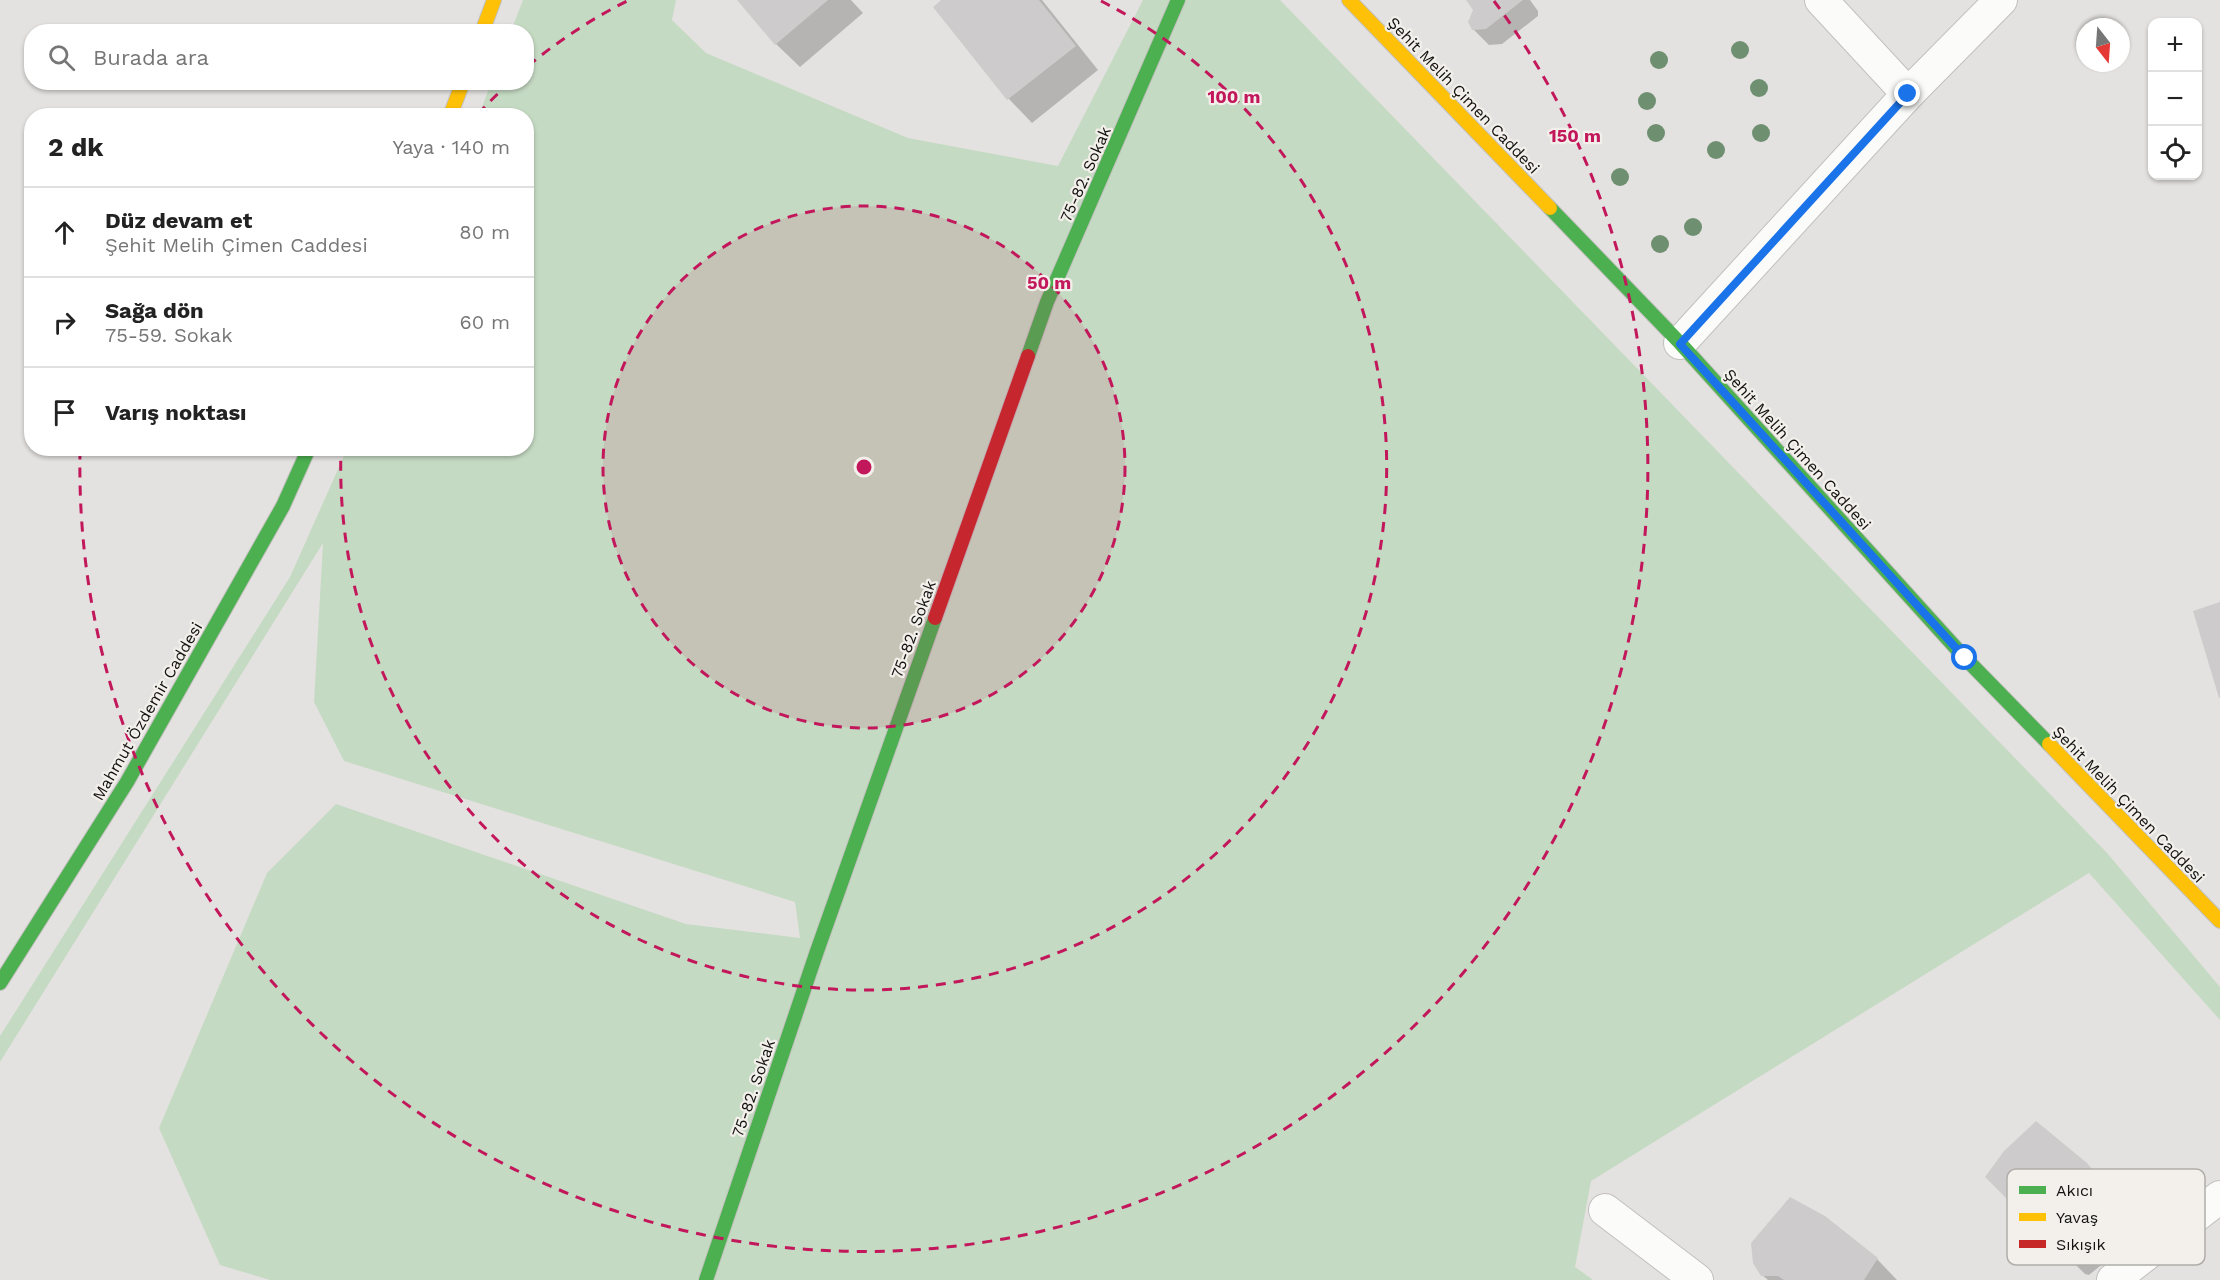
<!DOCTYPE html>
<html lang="tr">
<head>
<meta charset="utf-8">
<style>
  :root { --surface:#fff; --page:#f6f6f6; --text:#222; --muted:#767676; --line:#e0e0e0 }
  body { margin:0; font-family:"Work Sans",sans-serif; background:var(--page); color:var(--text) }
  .controls { position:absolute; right:18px; top:18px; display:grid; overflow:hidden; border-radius:12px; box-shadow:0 2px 4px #0004 }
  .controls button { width:54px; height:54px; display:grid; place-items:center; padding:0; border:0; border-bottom:2px solid var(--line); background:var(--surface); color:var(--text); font:30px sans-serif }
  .compass { position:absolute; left:2076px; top:18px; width:54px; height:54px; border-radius:50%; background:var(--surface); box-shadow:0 2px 4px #0004; rotate:163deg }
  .stop { position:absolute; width:18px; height:18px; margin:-14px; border:4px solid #1a73e8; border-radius:50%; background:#fff }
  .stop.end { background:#1a73e8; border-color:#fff; box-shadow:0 2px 6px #0008 }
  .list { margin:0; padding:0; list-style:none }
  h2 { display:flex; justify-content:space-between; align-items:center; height:78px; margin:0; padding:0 24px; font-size:26px }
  h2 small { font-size:20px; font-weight:400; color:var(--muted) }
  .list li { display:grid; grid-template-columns:39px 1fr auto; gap:18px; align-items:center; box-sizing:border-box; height:90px; padding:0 24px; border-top:2px solid var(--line) }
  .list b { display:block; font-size:22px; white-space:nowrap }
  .list p { margin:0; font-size:20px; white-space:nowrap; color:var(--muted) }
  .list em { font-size:20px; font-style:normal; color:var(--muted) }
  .icon { flex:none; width:33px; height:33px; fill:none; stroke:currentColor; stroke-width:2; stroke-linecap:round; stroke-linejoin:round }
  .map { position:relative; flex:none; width:2220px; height:1280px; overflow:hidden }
  .search { position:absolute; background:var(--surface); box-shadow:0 2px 4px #0004; left:24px; top:24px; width:510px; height:66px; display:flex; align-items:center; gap:15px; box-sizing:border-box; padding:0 21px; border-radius:24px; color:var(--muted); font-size:22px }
  .panel { position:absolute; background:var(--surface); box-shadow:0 2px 4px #0004; left:24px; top:108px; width:510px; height:348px; border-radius:24px }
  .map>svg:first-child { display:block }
</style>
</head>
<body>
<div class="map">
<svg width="2220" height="1280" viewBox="0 0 2220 1280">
  <rect width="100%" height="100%" fill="#e4e2e0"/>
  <path fill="#c5dac3" d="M523 0H676L672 20 706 53 908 138 1058 166 1143 0H1280L2108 854 2220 987V1020L2089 873 1591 1181 1575 1267 1593 1280H270L220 1265 159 1128 267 873 336 804 686 924 800 938 795 902 344 761 314 702 323 543 0 1062V1036L290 577 347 449 526 448V116L479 115 491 83 526 82V32L511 31Z"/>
  <path fill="#0003" d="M739 0H851L863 13 800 67 776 44Z
    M944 0H1042L1098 70 1032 123 1009 99 935 7Z
    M1468 0H1530L1538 11V16L1502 44 1489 45 1473 29 1475 10Z
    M2086 1164 2110 1188 2140 1223 2105 1262 2089 1275 2085 1274 1987 1177Z
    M1877 1259 1897 1280H1768L1762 1275Z"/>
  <path fill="#cdcbcb" d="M737 0H828L775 45Z
    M941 0H1039L1076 46 1007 100 933 7Z
    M1466 0H1523L1486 29 1472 30 1468 22 1473 10Z
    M2220 602V698H2219L2193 611Z
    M2036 1121 2087 1163 2117 1199 2082 1239 2066 1253 2060 1252 1985 1177 2004 1151Z
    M1790 1197 1825 1216 1878 1258 1864 1280H1784L1778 1276H1761L1753 1263 1751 1243Z"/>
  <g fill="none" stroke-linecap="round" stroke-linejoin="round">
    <g stroke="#c2c0be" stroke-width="34">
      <path id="street" d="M1821 0 1908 94
        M1680 343 1908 94 2001 0
        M1605 1210 1697 1280
        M2113 1280 2220 1197"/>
    </g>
    <g stroke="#c2c0be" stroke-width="16">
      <path id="fast" d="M1550 208 1680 343 1965 658 2049 744
        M1028 356 1047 302 1178 0
        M0 983 127 782 283 506 309 448
        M706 1280 816 954 935 618"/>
    </g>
    <g stroke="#c2c0be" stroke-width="16">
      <path id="slow" d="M1349 0 1550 208
        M482 32 494 0
        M450 116 463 82
        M2049 744 2220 921"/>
    </g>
    <g stroke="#c2c0be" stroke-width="16">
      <path id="jam" d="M935 618 1028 356"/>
    </g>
    <use href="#street" stroke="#fbfbfa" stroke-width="32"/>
    <use href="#fast" stroke="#4caf50" stroke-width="14"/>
    <use href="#slow" stroke="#ffc107" stroke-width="14"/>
    <use href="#jam" stroke="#c62828" stroke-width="14"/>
  </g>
  <g fill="#6f8f71">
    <circle cx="1740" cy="50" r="9"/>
    <circle cx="1659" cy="60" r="9"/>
    <circle cx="1759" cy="88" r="9"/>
    <circle cx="1647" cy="101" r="9"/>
    <circle cx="1656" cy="133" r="9"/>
    <circle cx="1761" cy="133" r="9"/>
    <circle cx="1716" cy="150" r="9"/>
    <circle cx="1620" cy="177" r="9"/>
    <circle cx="1693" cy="227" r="9"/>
    <circle cx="1660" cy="244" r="9"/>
  </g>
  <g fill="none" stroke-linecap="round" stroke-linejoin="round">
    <path stroke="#1a73e8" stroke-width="8" d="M1908 94 1680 344 1965 658"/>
  </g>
  <circle cx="864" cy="467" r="261" fill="#c2185b" fill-opacity=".12"/>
  <g fill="none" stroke="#c2185b" stroke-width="3" stroke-dasharray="10 8">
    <circle cx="864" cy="467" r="261"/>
    <path d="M478 114A523 523 0 0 1 507 85M528 66A523 523 0 0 1 627 1M1101 1A523 523 0 1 1 341 449"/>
    <path d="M1494 1A784 784 0 1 1 80 453"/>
  </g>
  <g text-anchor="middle" stroke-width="4.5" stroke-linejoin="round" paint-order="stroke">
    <g font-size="16" fill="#131210" stroke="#f3f0eb">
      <text transform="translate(1464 95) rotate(46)" y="6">Şehit Melih Çimen Caddesi</text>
      <text transform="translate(1085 174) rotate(-66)" y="6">75-82. Sokak</text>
      <text transform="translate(1798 449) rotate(48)" y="6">Şehit Melih Çimen Caddesi</text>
      <text transform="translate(913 629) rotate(-70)" y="6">75-82. Sokak</text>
      <text transform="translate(147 711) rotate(-60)" y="6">Mahmut Özdemir Caddesi</text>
      <text transform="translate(2129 804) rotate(46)" y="6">Şehit Melih Çimen Caddesi</text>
      <text transform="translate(753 1088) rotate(-71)" y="6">75-82. Sokak</text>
    </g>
  </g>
  <rect x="2007" y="1169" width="198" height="96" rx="9" fill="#f3f0eb" stroke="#b0ada9" stroke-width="1.5"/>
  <rect x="2019" y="1186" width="27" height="8" fill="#4caf50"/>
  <rect x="2019" y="1213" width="27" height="8" fill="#ffc107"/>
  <rect x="2019" y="1240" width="27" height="8" fill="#c62828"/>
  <g font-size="16" fill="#131210">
    <text x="2056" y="1196">Akıcı</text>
    <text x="2056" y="1223">Yavaş</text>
    <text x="2056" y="1250">Sıkışık</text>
  </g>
  <circle cx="864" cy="467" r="9" fill="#c2185b" stroke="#f3f0eb" stroke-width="3"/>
  <g font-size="18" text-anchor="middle" font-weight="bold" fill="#c2185b" stroke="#f3f0eb" stroke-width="4.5" stroke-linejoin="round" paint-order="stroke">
    <text x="1234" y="103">100 m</text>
    <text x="1575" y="142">150 m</text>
    <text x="1049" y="289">50 m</text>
  </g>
</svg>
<div class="controls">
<button>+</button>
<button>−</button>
<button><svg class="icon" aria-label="locate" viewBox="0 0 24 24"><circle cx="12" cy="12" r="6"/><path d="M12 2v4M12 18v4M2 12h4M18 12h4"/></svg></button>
</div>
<svg class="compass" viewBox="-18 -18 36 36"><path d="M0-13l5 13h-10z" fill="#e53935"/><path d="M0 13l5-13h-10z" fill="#767676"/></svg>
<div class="stop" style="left:1965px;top:658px"></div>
<div class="stop end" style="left:1908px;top:94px"></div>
<div class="search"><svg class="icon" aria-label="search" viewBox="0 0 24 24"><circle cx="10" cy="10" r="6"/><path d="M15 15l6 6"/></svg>Burada ara</div>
<section class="panel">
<h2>2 dk<small>Yaya · 140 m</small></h2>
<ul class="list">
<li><svg class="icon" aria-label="ahead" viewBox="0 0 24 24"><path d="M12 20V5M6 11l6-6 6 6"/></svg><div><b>Düz devam et</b><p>Şehit Melih Çimen Caddesi</p></div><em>80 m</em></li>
<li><svg class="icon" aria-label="right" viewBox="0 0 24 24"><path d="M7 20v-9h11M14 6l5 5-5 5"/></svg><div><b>Sağa dön</b><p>75-59. Sokak</p></div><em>60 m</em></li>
<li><svg class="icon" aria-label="arrive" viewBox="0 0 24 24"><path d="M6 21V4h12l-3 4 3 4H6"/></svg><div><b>Varış noktası</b></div></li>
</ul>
</section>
</div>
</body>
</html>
